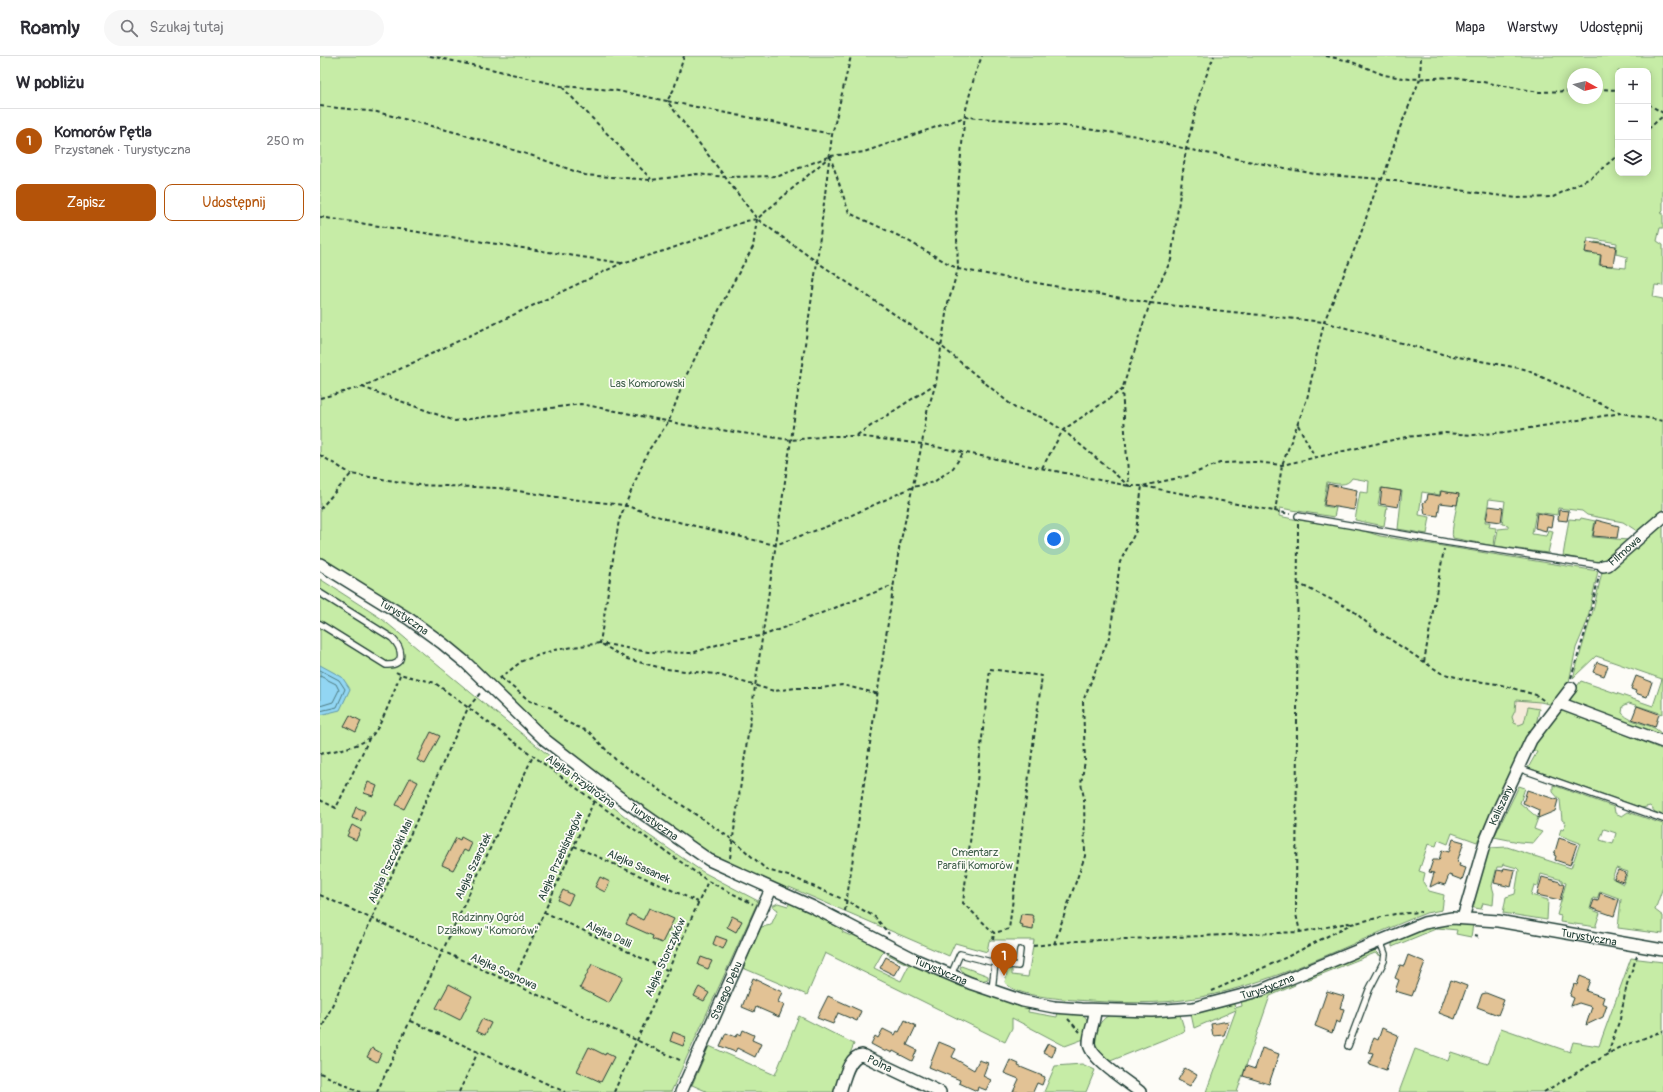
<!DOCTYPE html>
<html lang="pl">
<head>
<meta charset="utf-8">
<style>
  :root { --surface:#fff; --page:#f7f7f7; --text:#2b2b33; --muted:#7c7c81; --line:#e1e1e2; --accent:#b45309 }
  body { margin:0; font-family:Pangolin,sans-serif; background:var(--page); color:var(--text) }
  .controls { position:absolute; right:12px; top:12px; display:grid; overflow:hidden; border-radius:8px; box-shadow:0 2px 10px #0003 }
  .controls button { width:36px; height:36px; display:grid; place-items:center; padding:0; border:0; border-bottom:1px solid var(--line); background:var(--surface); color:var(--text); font:20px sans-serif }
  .compass { position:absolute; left:1247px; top:12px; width:36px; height:36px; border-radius:50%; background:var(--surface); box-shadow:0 2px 10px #0003; rotate:98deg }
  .you { position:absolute; left:734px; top:483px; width:14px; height:14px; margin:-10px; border:3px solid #fff; border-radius:50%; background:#1a73e8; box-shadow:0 0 0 6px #1a73e833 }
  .badge { display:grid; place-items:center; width:26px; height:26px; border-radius:50%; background:var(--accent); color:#fff; font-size:13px; font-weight:700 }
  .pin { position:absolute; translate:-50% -33px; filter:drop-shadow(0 1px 2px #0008) }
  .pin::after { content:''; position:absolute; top:21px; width:14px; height:12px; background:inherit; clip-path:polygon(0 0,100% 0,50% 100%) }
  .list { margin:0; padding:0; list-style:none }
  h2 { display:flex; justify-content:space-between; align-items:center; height:52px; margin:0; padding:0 16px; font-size:17px }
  h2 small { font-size:13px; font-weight:400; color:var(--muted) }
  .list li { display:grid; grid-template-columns:26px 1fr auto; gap:12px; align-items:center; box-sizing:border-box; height:64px; padding:0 16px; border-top:1px solid var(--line) }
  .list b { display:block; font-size:15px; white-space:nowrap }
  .list p { margin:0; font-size:13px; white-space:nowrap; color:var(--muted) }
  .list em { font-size:13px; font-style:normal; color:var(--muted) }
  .actions { display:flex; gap:8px; padding:12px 16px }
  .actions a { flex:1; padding:9px 0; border:1px solid var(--accent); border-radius:8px; text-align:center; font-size:14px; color:var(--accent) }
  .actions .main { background:var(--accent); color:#fff }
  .icon { flex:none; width:22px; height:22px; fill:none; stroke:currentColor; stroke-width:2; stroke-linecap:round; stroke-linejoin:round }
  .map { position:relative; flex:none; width:1343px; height:1036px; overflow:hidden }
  header { display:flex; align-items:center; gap:24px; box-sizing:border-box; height:56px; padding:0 20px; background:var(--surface); border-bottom:1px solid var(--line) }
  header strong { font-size:19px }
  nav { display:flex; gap:22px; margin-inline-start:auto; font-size:14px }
  .search { width:280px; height:36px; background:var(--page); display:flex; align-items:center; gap:10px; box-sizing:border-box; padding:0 14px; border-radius:22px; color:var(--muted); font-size:15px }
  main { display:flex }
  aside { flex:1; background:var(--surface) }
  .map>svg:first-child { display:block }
</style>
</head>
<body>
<header>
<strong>Roamly</strong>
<div class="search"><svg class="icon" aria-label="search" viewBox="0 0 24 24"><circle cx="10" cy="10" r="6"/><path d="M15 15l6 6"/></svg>Szukaj tutaj</div>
<nav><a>Mapa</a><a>Warstwy</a><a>Udostępnij</a></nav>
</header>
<main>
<aside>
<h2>W pobliżu<small></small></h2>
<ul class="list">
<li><span class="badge">1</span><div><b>Komorów Pętla</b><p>Przystanek · Turystyczna</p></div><em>250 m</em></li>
</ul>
<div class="actions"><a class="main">Zapisz</a><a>Udostępnij</a></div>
</aside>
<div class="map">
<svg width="1343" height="1036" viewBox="0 0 1343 1036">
  <rect width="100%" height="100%" fill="#fdfcf7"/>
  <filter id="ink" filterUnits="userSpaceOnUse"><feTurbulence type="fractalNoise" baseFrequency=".025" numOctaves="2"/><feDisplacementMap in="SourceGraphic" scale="8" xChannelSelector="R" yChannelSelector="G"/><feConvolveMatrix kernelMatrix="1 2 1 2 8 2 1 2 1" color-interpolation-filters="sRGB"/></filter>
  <g filter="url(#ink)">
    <path fill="#f5ebda" d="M1181 642 1220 646 1216 670 1182 678Z"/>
    <path fill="#c6eca6" stroke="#72946d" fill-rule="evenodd" d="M0 0H1343V155L1341 157H1343V172H1340L1337 185 1343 189V230L1335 229 1333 241 1343 243V453L1317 475 1303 466 1267 459 1262 455 1238 452 1237 459 1216 456 1212 478 1226 480 1228 474 1233 475 1228 497 1175 490 1178 473 1188 472V469L1182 468 1185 445 1169 443 1165 466H1170L1169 471 1176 472 1174 490 1133 482C1130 475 1138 448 1139 438L1120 435V439L1102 436 1099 459 1110 461 1107 478 1078 473 1082 435 1061 432 1058 449 1067 451 1064 470 1035 464 1040 436 1048 437 1049 425 1032 422C1027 431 1016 428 1007 426L1003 450 1016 452 1014 461 960 452 959 460C992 468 1027 468 1060 480L1278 515 1267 566 1256 592 1248 631 1234 649 1220 646 1196 644 1195 655 1192 661 1194 667 1199 669 1204 667 1208 651 1219 653 1216 670 1157 786 1132 777 1128 788 1118 784 1116 790 1108 788 1099 815 1105 817 1103 826 1109 835 1124 839 1122 854 1106 857C1027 888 948 932 863 944 827 949 779 946 742 943 728 941 693 939 685 926L687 917 685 916 686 913 692 914V919L708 921 714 884H671L669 885 667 896 635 887 629 900 469 831 467 835 391 799 334 762 219 673 123 581 67 543 0 503ZM1298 15H1328V117H1298ZM1253 18H1277V42H1253ZM1268 182 1297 187 1296 198 1307 201 1306 212 1279 209 1282 187 1275 186 1272 198 1265 197Z
      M1261 462 1275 465 1272 481 1308 484 1283 507 1243 500 1249 463 1260 464Z
      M1343 468V658L1309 647 1303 650 1302 657C1313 670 1337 666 1343 681L1244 647 1261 625 1333 650 1342 623 1276 600 1253 622 1274 551 1282 516H1289Z
      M0 523 62 563 156 641 327 778 383 816 438 845 351 1036H0Z
      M1240 651 1343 694V759L1335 756 1330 750 1322 752 1208 712 1217 696 1210 693Z
      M1233 729 1294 751 1295 757 1302 760 1308 756 1343 768V831L1335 854 1343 860V878L1298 872 1301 843 1280 835 1277 843 1273 842 1270 853 1280 857 1276 869 1277 871 1240 866 1241 860 1237 859 1246 827 1242 826V824L1221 818 1218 830 1214 829 1211 839 1228 844 1227 864 1183 857 1186 841 1195 838 1199 814 1197 812 1183 808 1182 811H1177L1172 830 1174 837 1173 849 1163 847 1161 853 1149 851 1169 792 1187 791 1251 812 1260 787 1239 779 1241 773 1243 774 1246 767 1242 764 1240 744 1233 736ZM1284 773 1296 777 1293 788 1280 784ZM1296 812 1308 816 1303 828 1292 822Z
      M1199 730 1205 732 1200 747 1218 762 1214 773 1222 776 1213 787 1199 786 1174 781Z
      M470 846 525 872 522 876 531 880 533 876 564 894 554 912 581 925 589 909 567 898 568 896 709 951 708 956 737 961 738 956 764 959 768 965 764 983 745 990 692 962V972L685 986 505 897 487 939 423 912 441 871 451 869 458 854 452 850 458 847 468 850Z
      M1132 867 1153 868 1151 881 1136 878 1137 874 1118 872 1072 891V885L1108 871Z
      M1054 893 1061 900 1055 897 987 924 986 922Z
      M1311 902 1343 906V1036H1079L1095 993 1128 1005 1131 996 1168 1008 1181 972 1250 996 1253 986 1279 990Z
      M641 910 666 919 668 920V923L662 925 645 919 640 912Z
      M974 927 975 929 950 940 917 1036H886L916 954 874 972 871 958 914 948 915 952 922 950 921 945Z
      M791 959H860L865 975 788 1006 775 993C774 981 777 963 791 959Z
      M479 960 534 988 514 1036H388L372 1029 389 990 455 1019Z
      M762 1008 775 1014 766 1036H724L735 1010Z"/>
    <path fill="#92d6f3" stroke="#6499a7" d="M0 609 22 621 30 633 20 654 0 659Z"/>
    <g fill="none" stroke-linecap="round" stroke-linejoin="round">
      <path stroke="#4d7a80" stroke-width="1" d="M0 614 19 624 25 633 17 651 0 655
        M0 620 16 628 19 634 13 646 0 650"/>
    </g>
    <path fill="#e2c295" stroke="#1f3d34" d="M1267 186 1296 190 1293 210 1280 209 1281 199 1265 196Z
      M1008 428 1037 434 1034 454 1004 449Z
      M1062 432 1081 435 1078 451 1060 448Z
      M1121 435 1139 438 1137 449 1120 447 1118 460 1105 458 1103 447 1107 444 1108 438 1120 440Z
      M1169 450 1183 452 1181 466 1166 464Z
      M1239 454 1249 455 1247 465 1238 464Z
      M1217 457 1233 460 1231 471 1227 470 1226 475 1215 472Z
      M1276 464 1299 470 1297 482 1273 480Z
      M1277 606 1288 610 1284 620 1273 616Z
      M1316 620 1332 626 1327 641 1315 637 1316 635 1311 633Z
      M1317 650 1339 658 1335 671 1312 663Z
      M30 659 41 665 36 676 24 670Z
      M111 676 120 680 105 708 97 704Z
      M90 722 98 726 84 753 76 749Z
      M48 726 57 730 53 740 44 737Z
      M1207 734 1238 744 1235 755 1218 762 1219 754 1203 747Z
      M36 751 45 755 41 765 32 762Z
      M32 769 41 774 36 784 27 780Z
      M141 781 152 787 148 796 144 794 133 814 122 809 136 782 140 784Z
      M1239 782 1257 788 1250 809 1235 804 1236 800 1234 799Z
      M1133 783 1144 786 1137 806 1140 807 1139 810 1146 812 1142 824 1129 819 1125 829 1118 827 1110 831 1114 817 1109 816 1113 804H1119L1122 794 1129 796Z
      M1184 812 1195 814 1191 831 1174 827 1177 814 1183 815Z
      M1298 814 1306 817 1303 826 1294 823Z
      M280 821 290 826 285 836 275 831Z
      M1222 821 1240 826V827L1244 829 1240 844 1217 839Z
      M243 834 253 839 248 849 238 844Z
      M1280 837 1299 844 1294 860 1271 852 1274 844 1278 845Z
      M329 852 354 863 342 887 332 883 333 880 306 868 311 858 323 864Z
      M701 858 712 859 714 863 713 874 702 872 703 869 699 868Z
      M412 860 422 865 416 876 407 871Z
      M396 880 407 884 403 893 393 888Z
      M1088 899 1105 906 1092 940 1075 935 1079 924 1075 922 1080 909 1084 910Z
      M381 901 392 905 388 913 378 909Z
      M566 901 580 909 574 919 560 912Z
      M272 908 303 921 289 947 260 932Z
      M1260 920 1270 924 1266 935 1284 941 1282 947 1287 949 1283 961 1266 969 1272 951 1259 947 1251 950 1254 942 1250 940 1254 928 1257 929Z
      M433 922 462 936 458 946 464 949 459 961 436 951 434 956 422 951Z
      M1131 924 1147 930 1135 963 1119 957Z
      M129 928 152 940 140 964 116 952Z
      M379 931 389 937 384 945 374 940Z
      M1007 935 1024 940 1020 952 1024 953 1020 967 1016 965 1012 977 995 970Z
      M1166 937 1184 944 1178 959 1157 951 1162 938Z
      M508 940 541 955 537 965 518 957 513 968 497 962Z
      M162 963 171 967 165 979 156 975Z
      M585 964 596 970 587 989 597 994 592 1005 573 995 572 997 566 994V996L551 988 555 980 558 982 563 973 575 979 577 975 579 976Z
      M909 965 904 979 893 980 891 968Z
      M1062 972 1078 979 1066 1014 1049 1008 1053 997 1049 996 1051 989 1054 982 1058 984Z
      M423 974 434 979 432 984 441 988 435 1001 417 992 415 996 400 990 406 977 416 981 418 977 421 979Z
      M353 976 366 981 363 990 350 985Z
      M619 986 636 993 632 1001 654 1014 659 1004 668 1007 663 1020 671 1024 666 1034 658 1031 657 1035 639 1027 640 1024 609 1011Z
      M728 987 736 991 732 1001 723 996Z
      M269 991 285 999 286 997 294 1001 281 1026 257 1015Z
      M52 992 61 997 57 1006 47 1001Z
      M942 992 959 998 949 1028 923 1020 926 1010 935 1013Z
      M690 1004 699 1008 698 1010 725 1021 722 1029 717 1027 713 1036H693L699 1023 684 1017Z
      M865 1012 877 1019 870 1030 858 1024Z"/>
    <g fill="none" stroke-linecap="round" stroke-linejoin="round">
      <g stroke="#1f3d34" stroke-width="8">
        <path id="service" d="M978 460 1126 486 1283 510
          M0 537 72 582C82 592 87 610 66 609L0 568
          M1198 712 1343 763
          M675 907 698 910 700 894
          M631 919 640 898 675 907 672 934
          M1028 990 1049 934 1064 905 1065 898 1060 885"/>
      </g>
      <g stroke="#1f3d34" stroke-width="14">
        <g id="minor">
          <path id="s1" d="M0 508 89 563 122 587 145 606 224 683 299 741 389 804 493 851 596 904 650 927 703 945 734 951 761 953 832 955 873 952 942 934 1104 867 1132 862 1178 865 1343 894"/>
          <path id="s2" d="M1283 510 1288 509 1343 461"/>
          <path d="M1239 647 1343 686"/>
          <path id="s3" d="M1143 862 1165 786 1177 757 1211 684 1251 632"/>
          <path d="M775 954C775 965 769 976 769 987 769 1002 809 1027 820 1036"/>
          <path id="s4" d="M361 1036 451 833"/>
          <path id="s5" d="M520 1036C524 1025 528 1000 542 999L620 1036"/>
        </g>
      </g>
      <path stroke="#1f3d34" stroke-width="2" stroke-dasharray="4 3" stroke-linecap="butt" d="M110 0 175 14 241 30 293 34 347 45 437 163 497 206 620 289 695 352 721 361 743 374 809 430 802 334
        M364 0 354 33 347 45 511 78
        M1006 0 1030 5 1064 19 1090 23 1134 21 1219 36 1253 35
        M242 31 331 123
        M1277 33 1298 34
        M1328 48 1343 57
        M0 50 57 56 138 77 213 100 265 119 331 124 377 118 406 121 459 120 510 100 544 96 645 61 716 66 817 80 866 93 995 118 1061 123 1196 142 1233 141 1272 121 1298 99
        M1328 73 1343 60
        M510 100 529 157 581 181 638 213 830 247 1004 266 1122 298 1204 313 1301 357 1343 365
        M0 161 301 207
        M437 163 433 191 409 234 365 322 349 365 328 395 299 464 280 587 328 596 372 597 415 583 442 580 574 529
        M42 331 135 365 261 348 366 369 471 384 509 380H536L602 388 809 430H822L970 458
        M0 342 42 331 302 207 347 194 426 165 437 163 508 102
        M978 369 995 401
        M537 379 615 328
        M0 399 31 418
        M722 412 743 374 802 334 830 247 851 204 866 93 881 33 894 0
        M0 453 31 418 99 429 179 432 243 442 304 449 346 463 455 489 508 470 593 431 614 426 633 412 644 396
        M955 456 962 409 987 343 1004 266 1040 180 1058 127 1064 120 1079 74 1100 23 1101 0
        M978 468 976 858 980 876
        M977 527 1031 553 1053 572 1121 617 1147 624 1178 628 1216 639 1226 646
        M1104 606 1124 493
        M670 613 722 620 689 873 674 877 643 847Z
        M76 616C82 620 106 624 115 627L274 745 388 825 433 848
        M181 622 210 645 232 652 244 665 269 676 296 704 413 784 447 814 472 821 527 845 555 861 569 878
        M1251 622 1268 567 1279 520
        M179 623 202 605 234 594 280 587 307 603 346 613 395 618 454 635 476 632H501L522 629 559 638
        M0 698C16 694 34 692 48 683 61 675 74 634 80 619
        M0 744 16 752 49 683
        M254 790 378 846
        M410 802 497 206 512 79 531 0
        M0 839 362 1005
        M525 855 579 493 602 388 607 356 616 327 627 251 638 213 636 152 645 57 655 18 662 0
        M224 856 347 914
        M1154 879 1159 880 1158 882
        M673 884 674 877
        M734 888 765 800 764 742 761 727 765 705 763 645 790 579 800 506 816 475 822 430 867 420 900 407 936 406 962 409 1086 381 1125 377 1154 379 1186 376 1301 357
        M713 890 757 885 980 876 1028 867 1031 868
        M192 928 274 745
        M892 935 967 901 1031 868 1075 858 1101 856
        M748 963 760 976
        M91 965 245 1036
        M0 976 148 652 161 636
        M1288 997 1300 963 1307 928 1317 900
        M0 1017 40 1036
        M57 1036 213 700
        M139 1036 158 996
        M294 1036 388 825
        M1224 1036 1298 992 1343 975"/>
      <use href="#service" stroke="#fdfcf7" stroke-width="5.5"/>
      <use href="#minor" stroke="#fdfcf7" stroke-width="11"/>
    </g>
  </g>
  <g text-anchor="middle" stroke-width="3.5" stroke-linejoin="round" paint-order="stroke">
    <g font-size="11" fill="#40604b" stroke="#fdfcf7">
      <text x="327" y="331">Las Komorowski</text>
      <text x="655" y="800">Cmentarz<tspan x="655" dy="13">Parafii Komorów</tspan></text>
      <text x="168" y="865">Rodzinny Ogród<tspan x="168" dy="13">Działkowy "Komorów"</tspan></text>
    </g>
    <g font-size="11" fill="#1f3d34" stroke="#fdfcf7">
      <text dy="4" stroke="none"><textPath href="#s2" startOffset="27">Filmowa</textPath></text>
      <text dy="4" stroke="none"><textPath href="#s1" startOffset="99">Turystyczna</textPath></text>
      <text transform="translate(261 725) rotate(36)" y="4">Alejka Przydrożna</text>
      <text dy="4" stroke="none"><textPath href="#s3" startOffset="119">Kaliszany</textPath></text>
      <text dy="4" stroke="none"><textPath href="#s1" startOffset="423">Turystyczna</textPath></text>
      <text transform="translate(240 800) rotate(-66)" y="4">Alejka Przebiśniegów</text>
      <text transform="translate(70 805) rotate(-65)" y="4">Alejka Pszczółki Mai</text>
      <text transform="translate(153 810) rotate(-65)" y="4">Alejka Szarotek</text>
      <text transform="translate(319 810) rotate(24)" y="4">Alejka Sasanek</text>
      <text transform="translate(289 878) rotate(25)" y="4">Alejka Dalii</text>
      <text dy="4" stroke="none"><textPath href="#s1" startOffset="1419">Turystyczna</textPath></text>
      <text transform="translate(345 901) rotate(-66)" y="4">Alejka Storczyków</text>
      <text dy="4" stroke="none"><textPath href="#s1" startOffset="747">Turystyczna</textPath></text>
      <text transform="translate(184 915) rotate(25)" y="4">Alejka Sosnowa</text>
      <text dy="4" stroke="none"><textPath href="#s1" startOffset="1083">Turystyczna</textPath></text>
      <text dy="4" stroke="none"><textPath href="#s4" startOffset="111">Starego Dębu</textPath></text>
      <text dy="4" stroke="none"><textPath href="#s5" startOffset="65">Polna</textPath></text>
    </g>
  </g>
</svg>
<div class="controls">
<button>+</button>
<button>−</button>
<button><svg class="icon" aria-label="layers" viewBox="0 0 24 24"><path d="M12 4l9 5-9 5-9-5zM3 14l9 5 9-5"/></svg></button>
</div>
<svg class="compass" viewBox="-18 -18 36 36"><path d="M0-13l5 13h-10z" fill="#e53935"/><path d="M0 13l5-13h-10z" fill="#7c7c81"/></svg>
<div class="you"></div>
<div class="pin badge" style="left:684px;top:920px">1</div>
</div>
</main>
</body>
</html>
